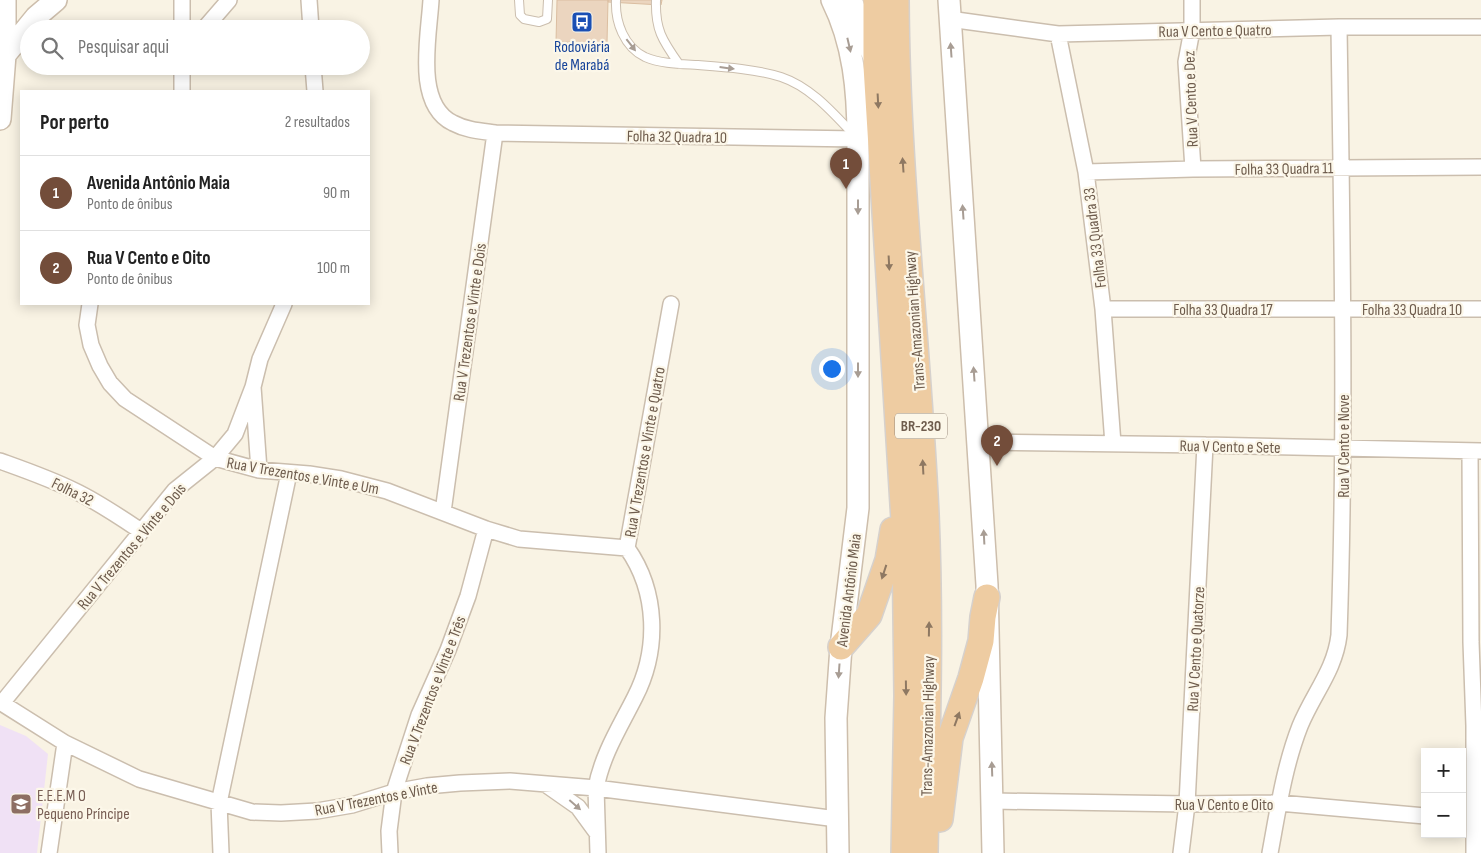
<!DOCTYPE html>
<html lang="pt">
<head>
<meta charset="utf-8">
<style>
  :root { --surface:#fff; --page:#f6f6f6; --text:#222; --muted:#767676; --line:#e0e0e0; --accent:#734d3a }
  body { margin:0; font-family:"Sofia Sans Condensed",sans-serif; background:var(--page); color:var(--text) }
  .controls { position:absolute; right:15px; bottom:15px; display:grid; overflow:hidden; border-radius:0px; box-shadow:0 2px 12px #0003 }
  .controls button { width:45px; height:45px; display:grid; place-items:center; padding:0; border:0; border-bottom:1px solid var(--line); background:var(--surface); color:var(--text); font:25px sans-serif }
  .you { position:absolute; left:831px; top:368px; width:18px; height:18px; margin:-12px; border:4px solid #fff; border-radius:50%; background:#1a73e8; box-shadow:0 0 0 8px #1a73e833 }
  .badge { display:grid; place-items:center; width:32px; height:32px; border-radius:50%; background:var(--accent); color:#fff; font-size:16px; font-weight:700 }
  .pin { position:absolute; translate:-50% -41px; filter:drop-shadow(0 1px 2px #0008) }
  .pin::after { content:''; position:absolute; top:26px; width:18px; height:15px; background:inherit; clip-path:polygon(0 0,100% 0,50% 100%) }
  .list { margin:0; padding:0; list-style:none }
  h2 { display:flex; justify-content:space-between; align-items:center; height:65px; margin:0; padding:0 20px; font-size:21px }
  h2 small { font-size:16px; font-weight:400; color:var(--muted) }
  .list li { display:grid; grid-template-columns:32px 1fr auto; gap:15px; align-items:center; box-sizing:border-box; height:75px; padding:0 20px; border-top:1px solid var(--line) }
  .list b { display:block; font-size:19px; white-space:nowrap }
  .list p { margin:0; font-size:16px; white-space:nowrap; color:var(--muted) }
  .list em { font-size:16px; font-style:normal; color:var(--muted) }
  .icon { flex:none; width:28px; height:28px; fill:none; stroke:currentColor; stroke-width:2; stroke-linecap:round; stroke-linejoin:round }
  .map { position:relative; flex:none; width:1481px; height:853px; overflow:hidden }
  .search { position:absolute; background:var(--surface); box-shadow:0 2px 12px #0003; left:20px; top:20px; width:350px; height:55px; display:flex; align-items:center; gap:12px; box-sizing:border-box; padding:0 18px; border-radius:28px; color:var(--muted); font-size:19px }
  .panel { position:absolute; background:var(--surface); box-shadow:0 2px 12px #0003; left:20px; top:90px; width:350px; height:215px; border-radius:0px }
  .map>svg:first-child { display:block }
</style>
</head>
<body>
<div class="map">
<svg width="1481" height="853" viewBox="0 0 1481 853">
  <rect width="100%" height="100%" fill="#f9f3e4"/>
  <path fill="#f0e1f5" d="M0 725 26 736 48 754 37 853H0Z"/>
  <path fill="#ebd5bf" stroke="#dbbea1" d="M557 0H608L607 43 556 42Z
    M608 0H662L661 5 608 2Z"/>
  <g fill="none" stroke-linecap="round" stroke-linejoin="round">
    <g stroke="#cbbeae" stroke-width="10">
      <path id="service" d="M519 0 520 15 524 19 539 22 547 19 548 0
        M616 0C615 22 624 47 645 57 661 64 681 64 698 65 725 67 755 69 781 77 811 87 833 113 854 135
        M656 0C655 29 662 40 679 64"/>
    </g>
    <g stroke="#cbbeae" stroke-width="18">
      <path id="minor" d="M182 0V29
        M309 0 311 29
        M431 0C429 36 414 104 453 123 466 130 480 131 495 133L858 139
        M1192 0V30L1186 62 1193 169
        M949 19 1058 34 1339 27H1481
        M204 29 229 0
        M1058 34 1086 172 1103 309 1113 444
        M313 66 315 91
        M182 91V66
        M1086 172 1193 169 1481 167
        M90 304 87 325 91 345 100 366 110 383 125 399 215 458 259 470 309 474 341 479 387 491 486 529 519 539 627 548
        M1103 309H1481
        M979 442 1205 445 1481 451
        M1470 451 1471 642 1474 726V853
        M0 461C25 470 51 479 75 491 98 502 120 517 141 531
        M259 470 253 387 260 359 284 304
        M443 512 495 133
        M0 702 65 743 139 779 252 812 281 813 317 811 352 805 394 792 427 786 460 783 510 781 596 788 837 819
        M2 703 175 490 215 458 235 434 253 387
        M548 786 578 807 597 833
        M993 801 1187 804 1279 803 1425 816
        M49 853 65 743
        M221 853 219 803 289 473
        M390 853 389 831 394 792 419 715 448 650 468 596 486 529
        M598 853 596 788C602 755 620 727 635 697 659 650 658 592 627 548L671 304
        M1181 853 1187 804 1205 445
        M1270 853C1278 810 1284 767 1300 726 1313 694 1335 670 1339 635 1346 432 1342 230 1339 27"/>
    </g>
    <g stroke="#cdbeac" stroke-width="24">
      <path id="secondary" d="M832 0C854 44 858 91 858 139V508L841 647 836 718 838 853
        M851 0 874 58
        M949 0 987 585 993 853
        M5 55 36 17 56 0
        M0 119 5 55V0"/>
    </g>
    <g stroke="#d6d1cd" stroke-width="28">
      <path id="trunk" d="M876 0V66L905 537 907 696 904 853
        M896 0C897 172 918 343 926 514 931 627 927 740 925 853
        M841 647 869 615 888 560 893 530
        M940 819 950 738 971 678 981 641 983 617 987 597"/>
    </g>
    <use href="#service" stroke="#fff" stroke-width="8"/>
    <use href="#minor" stroke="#fff" stroke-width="15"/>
    <use href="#secondary" stroke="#fff" stroke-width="21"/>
    <use href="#trunk" stroke="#eecca2" stroke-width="25"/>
  </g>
  <defs><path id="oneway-solid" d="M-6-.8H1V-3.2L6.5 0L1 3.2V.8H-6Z" transform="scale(1.25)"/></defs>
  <g fill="#a89d94">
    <use href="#oneway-solid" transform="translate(631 45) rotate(52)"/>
    <use href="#oneway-solid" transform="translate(849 45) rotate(77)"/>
    <use href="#oneway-solid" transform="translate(951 50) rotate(-94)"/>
    <use href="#oneway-solid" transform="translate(727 68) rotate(7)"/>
    <use href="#oneway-solid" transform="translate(858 207) rotate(90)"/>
    <use href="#oneway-solid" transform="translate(963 212) rotate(-94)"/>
    <use href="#oneway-solid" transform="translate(858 370) rotate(90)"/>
    <use href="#oneway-solid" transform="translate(974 374) rotate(-94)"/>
    <use href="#oneway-solid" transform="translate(984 537) rotate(-93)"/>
    <use href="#oneway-solid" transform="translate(839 671) rotate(94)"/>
    <use href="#oneway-solid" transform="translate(992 769) rotate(-92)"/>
    <use href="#oneway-solid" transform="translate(575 805) rotate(41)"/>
  </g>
  <g fill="#8e7862">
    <use href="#oneway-solid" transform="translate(878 101) rotate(87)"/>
    <use href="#oneway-solid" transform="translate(903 165) rotate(-94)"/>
    <use href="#oneway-solid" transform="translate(889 263) rotate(87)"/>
    <use href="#oneway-solid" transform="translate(923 467) rotate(-93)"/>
    <use href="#oneway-solid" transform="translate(884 572) rotate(108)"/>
    <use href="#oneway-solid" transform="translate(929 629) rotate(-89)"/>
    <use href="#oneway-solid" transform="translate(906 688) rotate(89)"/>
    <use href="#oneway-solid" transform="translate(957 719) rotate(-70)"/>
  </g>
  <defs>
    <g id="bus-square" transform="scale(1.125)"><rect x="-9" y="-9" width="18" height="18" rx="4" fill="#1a4fb4" stroke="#fcf7e9"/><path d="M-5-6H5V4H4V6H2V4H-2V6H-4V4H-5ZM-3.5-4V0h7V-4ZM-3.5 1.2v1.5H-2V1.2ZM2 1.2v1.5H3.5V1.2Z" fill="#fff"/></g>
    <g id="school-square" transform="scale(1.125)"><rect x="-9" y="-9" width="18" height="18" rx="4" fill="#8d6e63" stroke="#fcf7e9"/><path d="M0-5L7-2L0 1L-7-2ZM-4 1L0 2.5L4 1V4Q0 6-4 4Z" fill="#fff"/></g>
  </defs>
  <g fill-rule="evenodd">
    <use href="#bus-square" x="582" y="22"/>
    <use href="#school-square" x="21" y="804"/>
  </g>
  <g text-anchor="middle" stroke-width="4.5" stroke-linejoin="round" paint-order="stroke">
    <rect fill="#fcf7e9" stroke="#998a7c" stroke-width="1" x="895" y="413.5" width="52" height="25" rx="4"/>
    <g font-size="15" font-weight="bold" fill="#6e5c4d">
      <text x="921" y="431">BR-230</text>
    </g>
    <g font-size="16" fill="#6e5c4d" stroke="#fcf7e9">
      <text transform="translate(1215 30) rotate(-1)" y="6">Rua V Cento e Quatro</text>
      <text transform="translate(1190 99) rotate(-92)" y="6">Rua V Cento e Dez</text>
      <text transform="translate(677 136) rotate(1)" y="6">Folha 32 Quadra 10</text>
      <text transform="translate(1284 168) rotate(-1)" y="6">Folha 33 Quadra 11</text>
      <text transform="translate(1094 238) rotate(-97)" y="6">Folha 33 Quadra 33</text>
      <text x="1223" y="315">Folha 33 Quadra 17</text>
      <text x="1412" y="315">Folha 33 Quadra 10</text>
      <text transform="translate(914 321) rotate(-94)" y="6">Trans-Amazonian Highway</text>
      <text transform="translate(469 322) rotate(-82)" y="6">Rua V Trezentos e Vinte e Dois</text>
      <text transform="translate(1230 446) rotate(1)" y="6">Rua V Cento e Sete</text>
      <text transform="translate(1343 446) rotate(-90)" y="6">Rua V Cento e Nove</text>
      <text transform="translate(644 452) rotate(-80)" y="6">Rua V Trezentos e Vinte e Quatro</text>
      <text transform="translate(303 475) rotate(10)" y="6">Rua V Trezentos e Vinte e Um</text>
      <text transform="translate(73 491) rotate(26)" y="6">Folha 32</text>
      <text transform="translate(131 546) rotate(-50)" y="6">Rua V Trezentos e Vinte e Dois</text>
      <text transform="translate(848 590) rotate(-83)" y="6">Avenida Antônio Maia</text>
      <text transform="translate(1195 649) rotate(-87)" y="6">Rua V Cento e Quatorze</text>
      <text transform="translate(432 690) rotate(-69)" y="6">Rua V Trezentos e Vinte e Três</text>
      <text transform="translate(927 726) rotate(-89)" y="6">Trans-Amazonian Highway</text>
      <text transform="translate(376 798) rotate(-11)" y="6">Rua V Trezentos e Vinte</text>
      <text x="1224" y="810">Rua V Cento e Oito</text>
    </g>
    <g font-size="16" fill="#164399" stroke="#fcf7e9">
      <text x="582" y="52">Rodoviária<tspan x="582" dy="18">de Marabá</tspan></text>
    </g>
    <g font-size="16" fill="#785e54" stroke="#fcf7e9" text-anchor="start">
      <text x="37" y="801">E.E.E.M O<tspan x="37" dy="18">Pequeno Príncipe</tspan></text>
    </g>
  </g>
</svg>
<div class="controls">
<button>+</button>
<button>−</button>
</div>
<div class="you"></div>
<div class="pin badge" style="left:846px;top:189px">1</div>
<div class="pin badge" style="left:997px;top:466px">2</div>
<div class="search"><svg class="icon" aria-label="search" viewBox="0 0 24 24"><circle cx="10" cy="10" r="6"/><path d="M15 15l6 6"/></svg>Pesquisar aqui</div>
<section class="panel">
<h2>Por perto<small>2 resultados</small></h2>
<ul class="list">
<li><span class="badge">1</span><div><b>Avenida Antônio Maia</b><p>Ponto de ônibus</p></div><em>90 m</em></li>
<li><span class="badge">2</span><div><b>Rua V Cento e Oito</b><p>Ponto de ônibus</p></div><em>100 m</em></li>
</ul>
</section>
</div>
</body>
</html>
